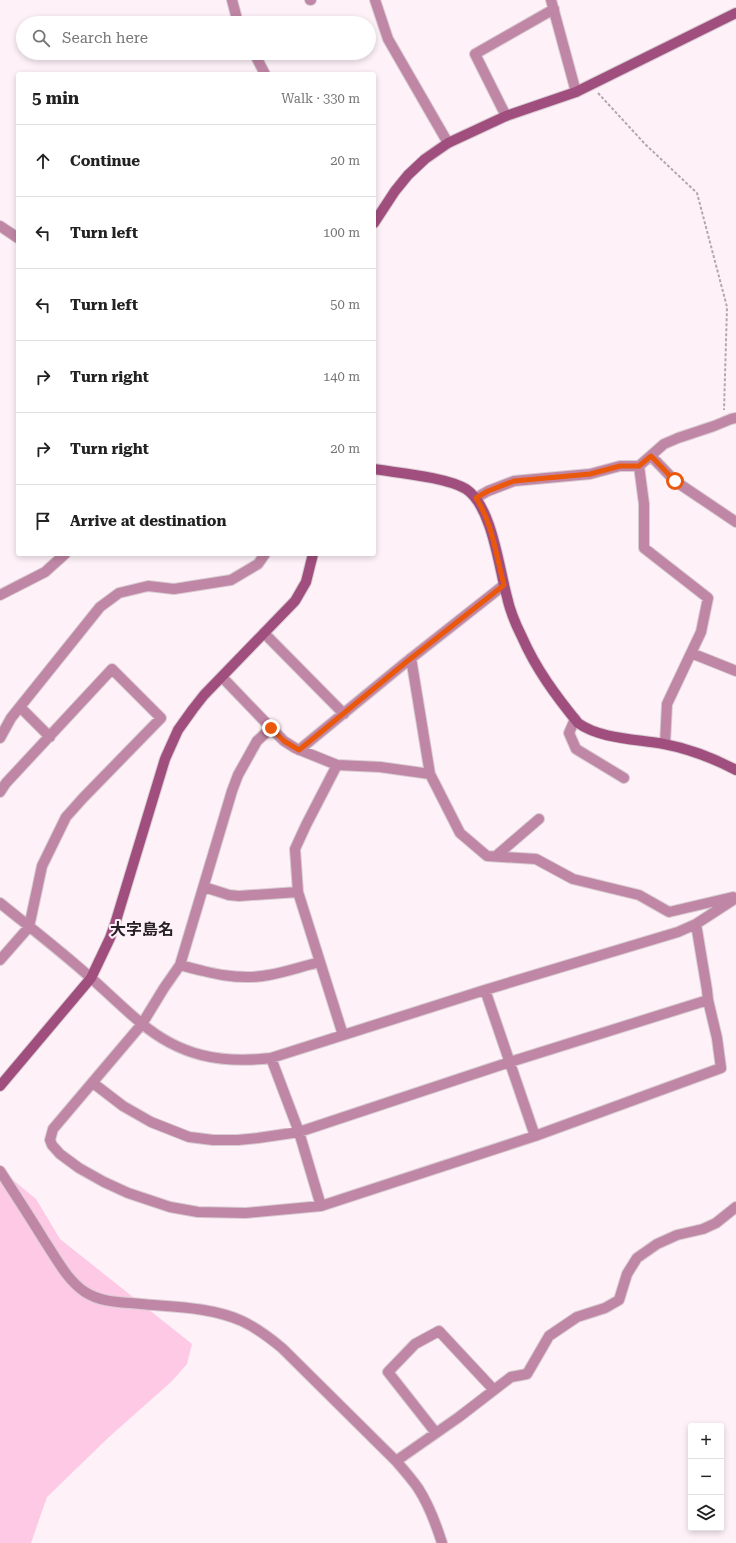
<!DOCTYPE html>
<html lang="en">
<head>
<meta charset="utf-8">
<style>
  :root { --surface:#fff; --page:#f2f2f2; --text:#222; --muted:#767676; --line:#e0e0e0 }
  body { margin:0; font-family:"Roboto Serif","Noto Sans JP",serif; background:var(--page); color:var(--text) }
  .controls { position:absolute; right:12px; bottom:12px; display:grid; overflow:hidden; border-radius:4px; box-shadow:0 2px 6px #0003 }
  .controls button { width:36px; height:36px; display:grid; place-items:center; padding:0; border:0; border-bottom:1px solid var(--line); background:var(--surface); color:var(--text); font:20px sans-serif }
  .stop { position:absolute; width:12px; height:12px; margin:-9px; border:3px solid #ea580c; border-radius:50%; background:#fff }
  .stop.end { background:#ea580c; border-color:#fff; box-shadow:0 1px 4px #0008 }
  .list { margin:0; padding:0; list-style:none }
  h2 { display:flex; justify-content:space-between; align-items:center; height:52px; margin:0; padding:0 16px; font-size:17px }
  h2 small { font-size:13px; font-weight:400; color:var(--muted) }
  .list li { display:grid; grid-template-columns:26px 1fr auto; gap:12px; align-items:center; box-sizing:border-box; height:72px; padding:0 16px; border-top:1px solid var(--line) }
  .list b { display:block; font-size:15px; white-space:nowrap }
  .list em { font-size:13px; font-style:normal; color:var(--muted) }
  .icon { flex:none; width:22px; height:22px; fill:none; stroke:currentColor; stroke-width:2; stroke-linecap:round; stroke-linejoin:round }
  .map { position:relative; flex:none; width:736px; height:1543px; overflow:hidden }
  .search { position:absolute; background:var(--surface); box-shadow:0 2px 6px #0003; left:16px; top:16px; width:360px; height:44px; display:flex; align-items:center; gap:10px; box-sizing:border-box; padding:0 14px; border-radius:22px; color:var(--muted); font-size:15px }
  .panel { position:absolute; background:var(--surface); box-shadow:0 2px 6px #0003; left:16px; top:72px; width:360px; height:484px; border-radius:4px }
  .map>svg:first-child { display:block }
</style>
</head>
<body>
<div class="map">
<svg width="736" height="1543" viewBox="0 0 736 1543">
  <rect width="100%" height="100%" fill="#fef2f8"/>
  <path fill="#fdc9e4" d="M0 1175H7L36 1199 60 1239 192 1344 187 1364 171 1382 109 1437 47 1497 31 1543H0Z"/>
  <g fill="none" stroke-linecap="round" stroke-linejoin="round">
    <g stroke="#d7ccd2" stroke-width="12">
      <path id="street" d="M232 0 238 23
        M310 0H311
        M375 0 388 39 448 143
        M551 0 576 92
        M254 53 265 74
        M506 116 475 54 554 9
        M0 226 18 238
        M651 456 675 481 736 522
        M639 466 644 504V548L708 598 701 632 667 704 665 744
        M476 498 488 491 514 481 590 474 620 466H639L664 444 678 438 714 426 731 419 736 418
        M0 595 45 572 65 554
        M264 633 344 714
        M691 653 736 671
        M411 658 430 774 460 833 487 856 536 859 573 879 639 895 669 912 733 897
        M222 677 271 728 284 741 295 748 337 765 380 767 430 774
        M20 707 50 737
        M575 719 569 733 576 749 624 778
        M271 728 257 741 238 775 232 791 180 965 164 988 142 1024 53 1129 50 1140 52 1145 60 1154 79 1168 104 1182 128 1193 170 1207 198 1212 246 1213 321 1206 535 1136 721 1068 717 1038 708 1000 707 990 696 924
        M0 738 11 718 100 607 119 593 148 586 174 589 231 580 258 564 265 554
        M299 750 405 663 504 585
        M337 765 306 825 295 849 298 892 343 1035
        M0 792 6 783 112 669 161 718 83 798 66 817 42 866 29 927 0 960
        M496 856 539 819
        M204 887 229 895 239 896 298 892
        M0 903C31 928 62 952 91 978 108 993 124 1009 141 1023 180 1056 221 1064 271 1058L485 990 678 932 696 924 736 898
        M180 965C209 973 239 981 269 975 286 972 303 966 320 962
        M485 990 535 1136
        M271 1058 299 1132 321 1206
        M93 1083 123 1106 151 1122 189 1137 213 1140H238L258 1138 299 1132 510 1062 708 1000
        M0 1171C15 1194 30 1217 44 1240 56 1258 67 1280 85 1292 102 1303 122 1302 141 1304 174 1307 211 1307 242 1321 257 1328 270 1338 282 1348L396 1461C403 1469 411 1478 418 1488 429 1505 436 1524 442 1543
        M436 1433 388 1372 415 1344 439 1331 494 1390
        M396 1461 459 1417 511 1377 527 1374 549 1336 577 1317 605 1308 619 1300 627 1274 637 1258 657 1244 677 1235 703 1229 716 1223 736 1207"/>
    </g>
    <g stroke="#d7ccd2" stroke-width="12">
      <path id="secondary" d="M374 223 395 191 408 175 425 159 448 143 506 116 576 92 736 13
        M374 469C398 473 446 477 466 489 492 506 499 568 507 597 510 611 516 625 522 637 536 669 556 696 578 723 600 739 637 739 664 744 690 749 713 758 736 770
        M0 1086 91 978 110 938 115 924 165 759 178 730 193 709 204 695 295 601 306 582 313 554"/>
    </g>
    <path stroke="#b2a8ad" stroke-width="2" stroke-dasharray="3 2" stroke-linecap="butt" d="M598 93 645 144 697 193 727 307 724 410"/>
    <use href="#street" stroke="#c086a5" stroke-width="10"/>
    <use href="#secondary" stroke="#a04e7e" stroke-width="10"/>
  </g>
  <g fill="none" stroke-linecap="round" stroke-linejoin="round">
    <path stroke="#ea580c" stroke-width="5" d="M271 728 284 741 299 750 405 663 504 585C496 556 493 524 476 498L488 491 514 481 590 474 620 466H639L651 456 675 481"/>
  </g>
  <g text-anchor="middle" stroke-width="4" stroke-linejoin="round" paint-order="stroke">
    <g font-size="16" font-weight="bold" fill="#272024" stroke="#fef2f8">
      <text x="142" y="935">大字島名</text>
    </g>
  </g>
</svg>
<div class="controls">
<button>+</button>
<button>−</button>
<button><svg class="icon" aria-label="layers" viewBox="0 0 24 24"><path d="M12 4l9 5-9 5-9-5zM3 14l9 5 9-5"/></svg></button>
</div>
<div class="stop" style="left:675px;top:481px"></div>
<div class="stop end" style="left:271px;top:728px"></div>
<div class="search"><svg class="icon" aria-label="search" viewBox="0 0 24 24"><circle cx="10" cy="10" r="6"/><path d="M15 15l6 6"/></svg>Search here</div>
<section class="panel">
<h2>5 min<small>Walk · 330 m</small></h2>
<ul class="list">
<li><svg class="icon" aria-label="ahead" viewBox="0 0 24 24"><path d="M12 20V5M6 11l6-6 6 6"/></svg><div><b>Continue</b></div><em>20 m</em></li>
<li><svg class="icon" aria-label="left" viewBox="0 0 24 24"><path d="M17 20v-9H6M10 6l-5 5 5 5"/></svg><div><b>Turn left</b></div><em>100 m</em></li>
<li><svg class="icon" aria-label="left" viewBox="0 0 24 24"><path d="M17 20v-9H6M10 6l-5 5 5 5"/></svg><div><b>Turn left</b></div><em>50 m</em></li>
<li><svg class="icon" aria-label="right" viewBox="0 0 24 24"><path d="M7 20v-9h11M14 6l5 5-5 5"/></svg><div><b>Turn right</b></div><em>140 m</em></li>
<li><svg class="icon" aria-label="right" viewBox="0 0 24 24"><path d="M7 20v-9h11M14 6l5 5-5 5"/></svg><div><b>Turn right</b></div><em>20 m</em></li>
<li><svg class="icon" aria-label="arrive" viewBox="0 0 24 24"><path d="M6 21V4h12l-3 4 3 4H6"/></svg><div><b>Arrive at destination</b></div></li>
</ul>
</section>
</div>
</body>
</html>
